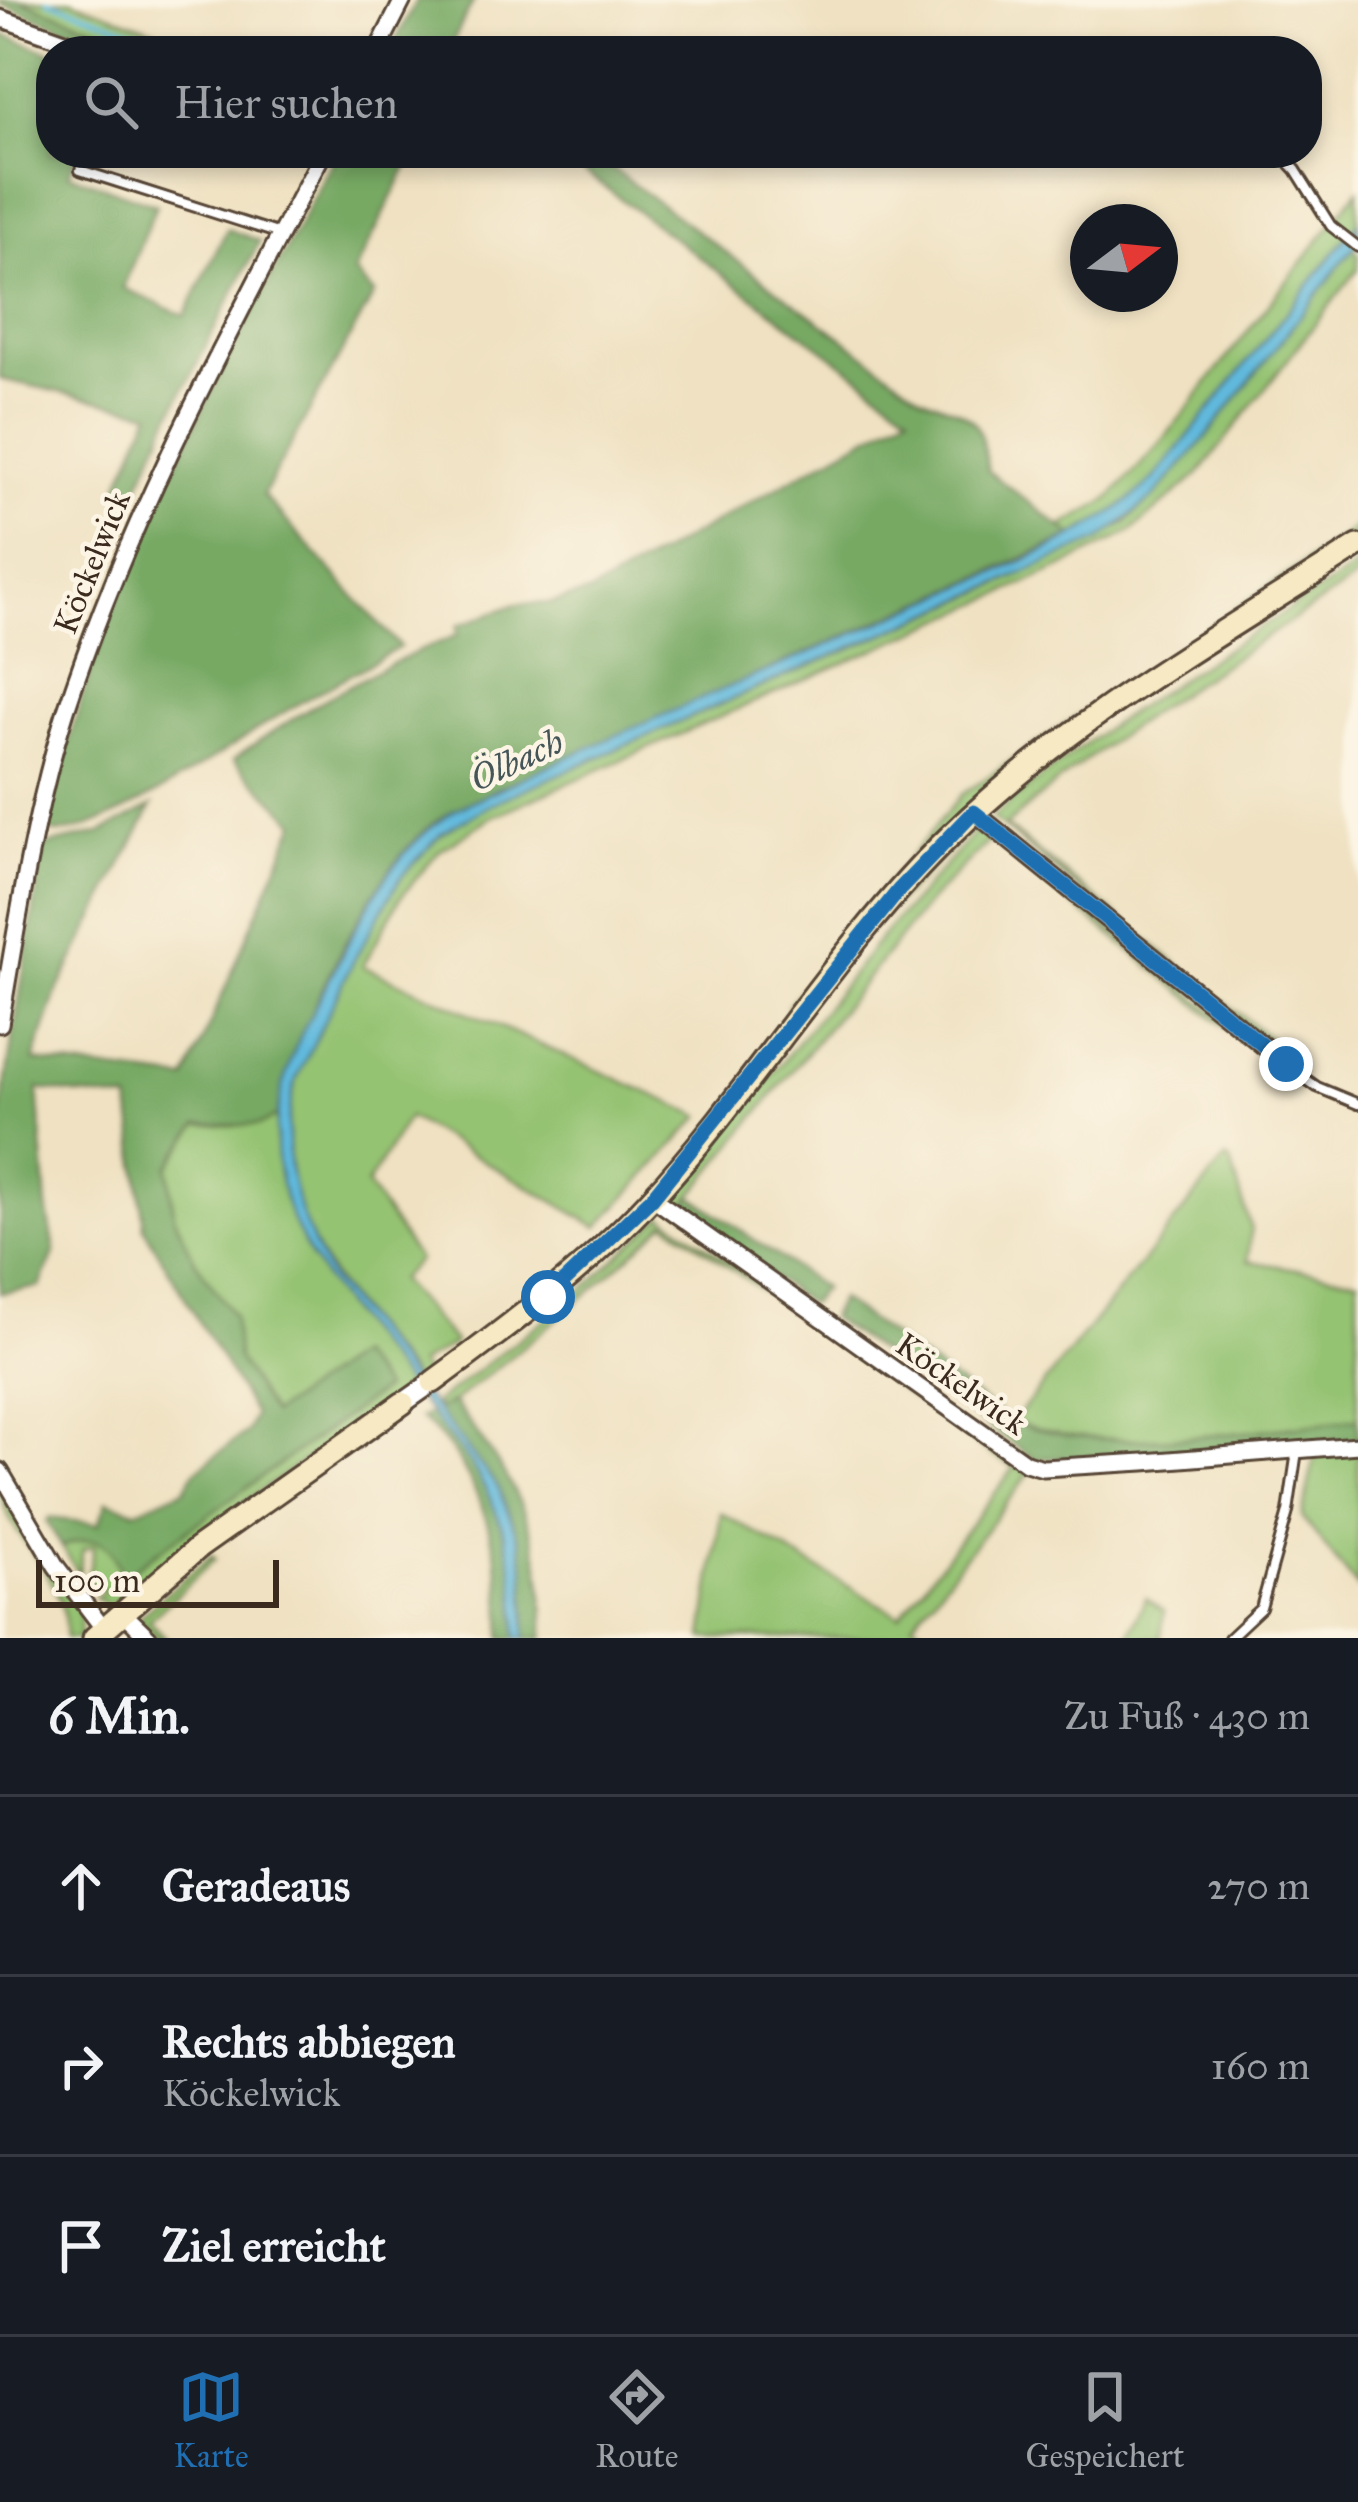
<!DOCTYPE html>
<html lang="de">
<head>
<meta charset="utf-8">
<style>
  :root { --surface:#171b24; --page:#20242c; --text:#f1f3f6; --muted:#9ea1a6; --line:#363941; --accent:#1f6fb2 }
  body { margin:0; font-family:"IM FELL Great Primer",serif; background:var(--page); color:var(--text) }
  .compass { position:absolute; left:1070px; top:204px; width:108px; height:108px; border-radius:50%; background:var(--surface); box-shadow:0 6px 18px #0003; rotate:74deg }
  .scale { position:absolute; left:36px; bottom:30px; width:243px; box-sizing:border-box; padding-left:12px; border:6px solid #3b2a1e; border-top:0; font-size:33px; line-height:42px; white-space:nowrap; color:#3b2a1e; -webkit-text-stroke:9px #fcf5e5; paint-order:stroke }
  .stop { position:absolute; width:36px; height:36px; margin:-27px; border:9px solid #1f6fb2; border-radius:50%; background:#fff }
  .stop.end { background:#1f6fb2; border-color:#fff; box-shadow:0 3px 12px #0008 }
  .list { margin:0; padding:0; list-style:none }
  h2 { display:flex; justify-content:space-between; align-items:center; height:156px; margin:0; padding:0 48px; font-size:51px }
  h2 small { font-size:39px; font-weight:400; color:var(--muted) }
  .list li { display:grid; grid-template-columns:78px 1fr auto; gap:36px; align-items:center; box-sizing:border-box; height:180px; padding:0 48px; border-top:3px solid var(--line) }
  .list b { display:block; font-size:45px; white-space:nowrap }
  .list p { margin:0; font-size:39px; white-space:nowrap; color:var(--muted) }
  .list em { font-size:39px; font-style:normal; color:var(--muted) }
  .icon { flex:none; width:66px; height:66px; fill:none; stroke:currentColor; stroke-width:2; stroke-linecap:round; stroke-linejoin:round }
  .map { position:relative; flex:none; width:1358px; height:1638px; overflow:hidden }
  .search { position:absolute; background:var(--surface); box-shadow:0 6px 18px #0003; left:36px; right:36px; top:36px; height:132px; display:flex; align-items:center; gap:30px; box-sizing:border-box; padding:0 42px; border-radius:48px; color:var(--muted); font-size:45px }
  .sheet { height:696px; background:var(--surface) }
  nav { display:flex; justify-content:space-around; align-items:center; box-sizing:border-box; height:168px; border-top:3px solid var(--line); background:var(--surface); font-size:33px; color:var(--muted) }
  nav a { display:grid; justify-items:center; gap:6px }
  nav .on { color:var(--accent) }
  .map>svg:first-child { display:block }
</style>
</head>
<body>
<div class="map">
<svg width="1358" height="1638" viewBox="0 0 1358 1638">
  <rect width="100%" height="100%" fill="#fcf5e5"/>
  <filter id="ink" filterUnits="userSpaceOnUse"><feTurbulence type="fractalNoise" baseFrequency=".00833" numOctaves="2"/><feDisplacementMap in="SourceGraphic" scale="24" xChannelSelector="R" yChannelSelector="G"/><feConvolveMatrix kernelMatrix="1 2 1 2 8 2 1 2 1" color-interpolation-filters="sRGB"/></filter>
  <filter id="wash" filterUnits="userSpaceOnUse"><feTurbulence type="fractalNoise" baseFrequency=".004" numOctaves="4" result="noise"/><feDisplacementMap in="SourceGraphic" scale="48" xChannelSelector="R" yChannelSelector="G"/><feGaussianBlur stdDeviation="2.7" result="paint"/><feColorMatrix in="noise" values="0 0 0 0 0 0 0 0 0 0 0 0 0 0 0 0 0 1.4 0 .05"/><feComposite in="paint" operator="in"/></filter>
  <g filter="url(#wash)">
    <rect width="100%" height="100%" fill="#efe1c1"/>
    <path fill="#94c372" stroke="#687648" stroke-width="3" d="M19 0H71L212 51H161Z
      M1358 190V223L1155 478 1128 504 1073 536 1062 526 1109 499 1160 444Z
      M1353 248 1358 253V269L1199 474 1132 531 1061 568 491 817 438 852 400 898 363 966 701 1116 598 1227 408 1117 367 1185 418 1260 399 1280 455 1343 419 1364 427 1376 417 1383C366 1321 310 1264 291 1183 285 1161 284 1133 288 1110 298 1051 381 894 423 851 445 828 472 815 499 800L1010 580 1126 523 1203 441Z
      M1358 526V537L1084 714 793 1007 788 1006 961 795Z
      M1358 566V577C1239 657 1112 730 1006 826L1292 1056 1288 1061 992 818C1103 720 1234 646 1358 566Z
      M978 829H985L1240 1032 1237 1036 991 839 930 900 680 1210 675 1198 881 937Z
      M277 1116C267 1228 345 1307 410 1388L244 1502 119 1602 106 1605 95 1597 105 1591 87 1580 94 1546 83 1549 79 1574 62 1547C98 1530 113 1541 122 1577L384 1389 356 1355 272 1415 236 1357 234 1317 195 1261 174 1216 168 1167 198 1125H260Z
      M1226 1158 1231 1162 1251 1230 1248 1261 1358 1279V1419C1259 1429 1105 1458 1013 1422Z
      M663 1215 1029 1474 913 1623 938 1638H703L721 1513 900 1616 1015 1467 992 1455 666 1222C599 1287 527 1344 453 1402L439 1409 434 1404 579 1293Z
      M1358 1447V1588L1302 1517 1316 1451Z
      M0 1483 75 1605 81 1617 80 1638H65C72 1575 0 1536 0 1483Z
      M212 1555 215 1559 149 1620 166 1638H157L139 1619 142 1614Z
      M1146 1598 1164 1611 1161 1638H1127Z"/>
    <path fill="#77a964" stroke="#596a41" stroke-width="3" d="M0 0H19L161 51H131L0 4Z
      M417 0H474L450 47 455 51H390Z
      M0 34 51 52V153H77L69 174 156 205 123 288 185 316 227 229 260 241 170 416 130 506 115 494 151 412 0 379Z
      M337 153H414L355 272 374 294 263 495 400 647C357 672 312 694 270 721 231 746 89 847 47 831 96 588 222 371 337 153Z
      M559 153H591L921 396C975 418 978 411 988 471L1073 536 503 786C479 798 452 809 430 826 370 873 291 1041 277 1116L260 1125H198L168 1167 174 1216 195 1261 234 1317 237 1357 272 1414 356 1355 384 1389 121 1578C116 1542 94 1532 62 1547L47 1522 49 1518 99 1524 107 1501 135 1511 185 1489 195 1471 247 1432 254 1415 144 1228 130 1101 38 1089 47 1207 55 1251 40 1287 0 1293V1116L44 846 100 833 152 806 57 992 34 1061 186 1080 296 822 233 760C302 709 378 666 458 635L457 626 516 604 551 603 592 592 909 413Z
      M692 1196 823 1288 809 1304 680 1210Z
      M839 1299 1012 1422C1105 1458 1259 1429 1358 1419V1439L1141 1456 1035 1459 830 1318Z
      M453 1402C517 1485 546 1530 544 1638H502C504 1560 484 1470 420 1418Z"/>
    <path fill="#60bade" stroke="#4e727e" stroke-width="3" d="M1358 223V242L1203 441 1153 498 1100 540 499 800 442 833 401 877 355 958 296 1080C276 1153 296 1216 332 1280L497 1486 519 1539 525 1571 526 1638H517C517 1566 509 1527 472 1465 441 1426 410 1388 379 1350 315 1270 255 1195 283 1086 293 1044 316 1006 335 968 369 903 392 851 455 810 605 736 762 675 915 607 997 571 1090 541 1155 478Z"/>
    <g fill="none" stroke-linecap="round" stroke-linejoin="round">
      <path stroke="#60bade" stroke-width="4.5" d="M48 0 189 51"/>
    </g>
  </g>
  <g filter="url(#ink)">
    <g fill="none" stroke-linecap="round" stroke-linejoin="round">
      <g stroke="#564536" stroke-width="14">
        <path id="service" d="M86 153 80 170 280 234
          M1280 153 1296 170 1331 226 1358 247
          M1286 1065 1317 1087 1358 1104
          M1229 1638 1261 1608 1288 1512 1297 1451"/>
      </g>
      <g stroke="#564536" stroke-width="21">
        <path id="minor" d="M0 18 93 51
          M377 51 403 0
          M974 812 1286 1064
          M0 1024C18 919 34 812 66 710 130 514 228 335 323 153
          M653 1198 1026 1463 1043 1468 1144 1462 1358 1445
          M0 1471 56 1566 103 1628
          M121 1611 149 1638"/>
      </g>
      <g stroke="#564536" stroke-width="24">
        <path id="tertiary" d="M403 1403 433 1382"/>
      </g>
      <g stroke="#564536" stroke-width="27">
        <path id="secondary" d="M433 1382C509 1326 584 1271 649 1201 756 1086 837 946 950 836 1069 719 1219 636 1358 546
          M94 1638 198 1548 403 1403"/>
      </g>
      <use href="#service" stroke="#fff" stroke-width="8"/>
      <use href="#minor" stroke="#fff" stroke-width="15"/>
      <use href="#tertiary" stroke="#fff" stroke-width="18"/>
      <use href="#secondary" stroke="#f7e9c3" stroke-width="21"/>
    </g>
  </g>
  <g fill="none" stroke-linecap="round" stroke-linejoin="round" filter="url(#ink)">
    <path stroke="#1f6fb2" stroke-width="15" d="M548 1297 652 1198 899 890 974 812 1286 1064"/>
  </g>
  <g text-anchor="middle" stroke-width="9" stroke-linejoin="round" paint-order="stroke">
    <g font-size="33" fill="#3b2a1e" stroke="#fcf5e5">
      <text transform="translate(91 562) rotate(-68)" y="12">Köckelwick</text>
      <text transform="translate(962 1383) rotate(35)" y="12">Köckelwick</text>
    </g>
    <g font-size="36" font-style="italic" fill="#465558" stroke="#fcf5e5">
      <text transform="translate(516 759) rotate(-25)" y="13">Ölbach</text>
    </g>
  </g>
</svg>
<svg class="compass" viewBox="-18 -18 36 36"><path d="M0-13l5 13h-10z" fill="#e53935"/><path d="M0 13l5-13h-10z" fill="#9ea1a6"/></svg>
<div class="scale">100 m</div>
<div class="stop" style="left:548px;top:1297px"></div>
<div class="stop end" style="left:1286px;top:1064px"></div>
<div class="search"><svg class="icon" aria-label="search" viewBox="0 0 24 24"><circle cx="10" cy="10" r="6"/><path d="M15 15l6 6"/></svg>Hier suchen</div>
</div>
<section class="sheet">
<h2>6 Min.<small>Zu Fuß · 430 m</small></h2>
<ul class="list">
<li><svg class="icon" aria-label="ahead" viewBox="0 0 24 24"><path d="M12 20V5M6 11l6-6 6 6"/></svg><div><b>Geradeaus</b></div><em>270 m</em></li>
<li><svg class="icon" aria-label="right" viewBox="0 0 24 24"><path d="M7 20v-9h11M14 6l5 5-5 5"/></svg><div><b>Rechts abbiegen</b><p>Köckelwick</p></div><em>160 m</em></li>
<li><svg class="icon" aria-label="arrive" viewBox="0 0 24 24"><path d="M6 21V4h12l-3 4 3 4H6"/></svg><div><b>Ziel erreicht</b></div></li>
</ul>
</section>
<nav>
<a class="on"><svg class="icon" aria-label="map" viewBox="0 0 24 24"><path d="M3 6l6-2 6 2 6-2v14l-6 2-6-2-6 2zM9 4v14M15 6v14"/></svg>Karte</a>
<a><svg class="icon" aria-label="directions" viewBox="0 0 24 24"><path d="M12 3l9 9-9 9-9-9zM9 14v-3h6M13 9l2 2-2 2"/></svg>Route</a>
<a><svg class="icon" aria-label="saved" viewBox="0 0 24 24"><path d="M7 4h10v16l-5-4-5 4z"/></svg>Gespeichert</a>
</nav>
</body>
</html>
